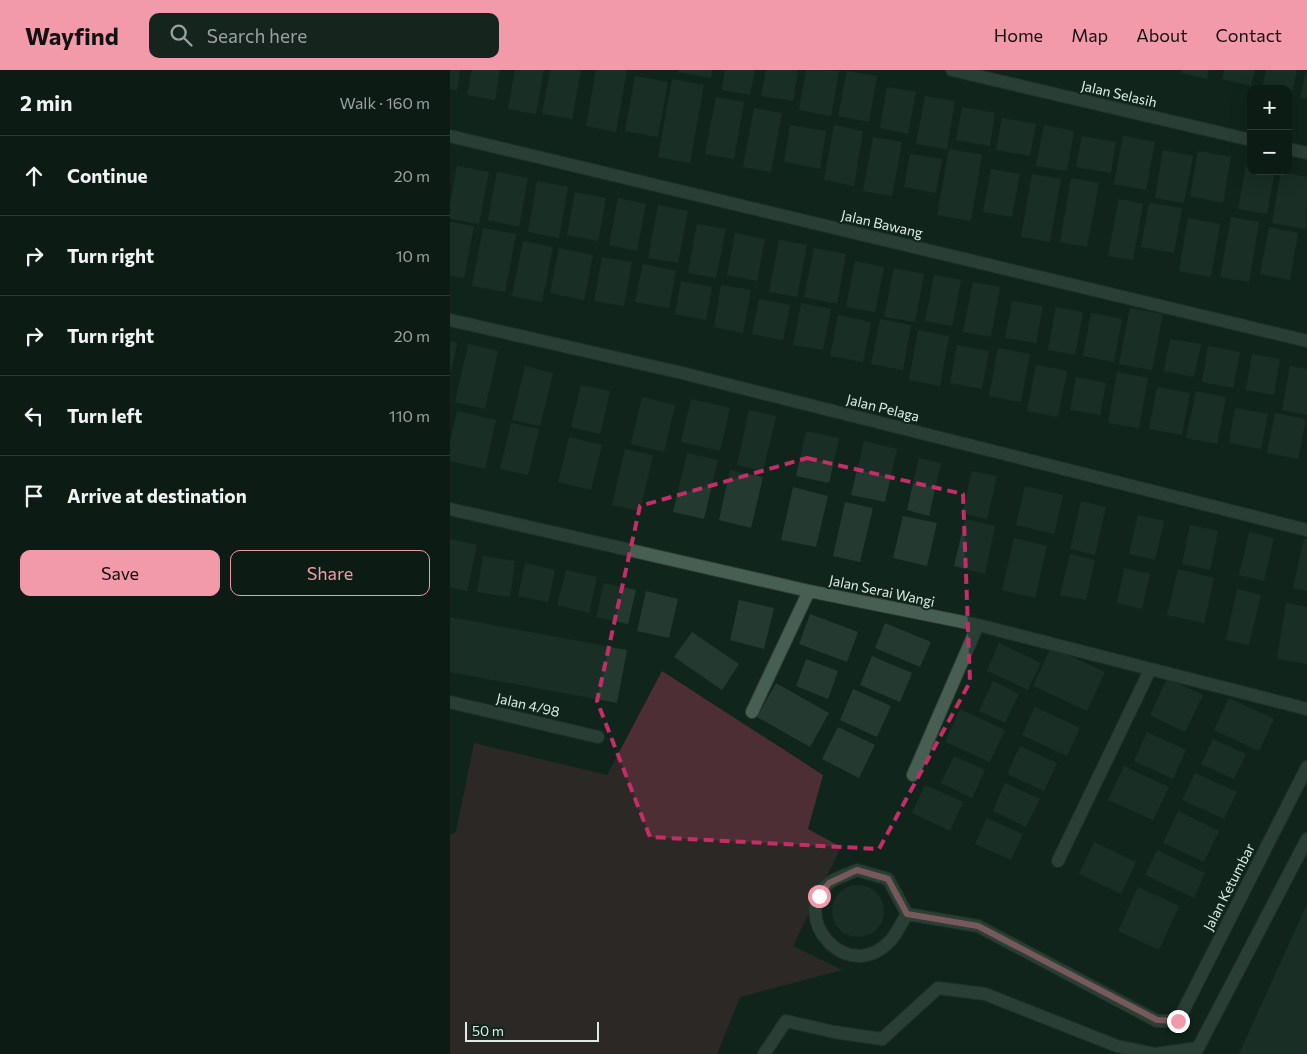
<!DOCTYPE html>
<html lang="en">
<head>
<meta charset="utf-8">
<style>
  :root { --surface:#0c1c15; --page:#15251e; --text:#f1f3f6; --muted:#9aa1a0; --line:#2c3a34; --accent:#f39aaa }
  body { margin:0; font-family:Commissioner,sans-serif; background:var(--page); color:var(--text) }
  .controls { position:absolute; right:15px; top:15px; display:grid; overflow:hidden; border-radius:10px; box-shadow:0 5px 20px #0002 }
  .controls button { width:45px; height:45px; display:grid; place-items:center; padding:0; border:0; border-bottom:1px solid var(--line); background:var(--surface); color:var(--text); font:25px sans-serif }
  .scale { position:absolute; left:15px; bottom:12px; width:134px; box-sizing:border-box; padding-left:5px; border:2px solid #ddebe4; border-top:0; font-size:14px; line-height:18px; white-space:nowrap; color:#ddebe4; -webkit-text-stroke:4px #10251c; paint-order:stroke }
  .stop { position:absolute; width:15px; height:15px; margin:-11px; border:4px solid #f39aaa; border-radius:50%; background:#fff }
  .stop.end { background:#f39aaa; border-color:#fff; box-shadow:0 1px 5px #0008 }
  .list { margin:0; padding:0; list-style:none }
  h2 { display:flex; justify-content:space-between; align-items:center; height:65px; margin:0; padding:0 20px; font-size:21px }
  h2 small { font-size:16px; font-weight:400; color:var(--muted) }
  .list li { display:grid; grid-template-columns:32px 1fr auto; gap:15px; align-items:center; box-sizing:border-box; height:80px; padding:0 20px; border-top:1px solid var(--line) }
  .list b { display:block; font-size:19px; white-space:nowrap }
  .list em { font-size:16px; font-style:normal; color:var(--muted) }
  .actions { display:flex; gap:10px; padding:15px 20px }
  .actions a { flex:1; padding:11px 0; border:1px solid var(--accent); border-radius:10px; text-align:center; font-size:18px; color:var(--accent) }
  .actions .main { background:var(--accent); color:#111 }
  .icon { flex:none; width:28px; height:28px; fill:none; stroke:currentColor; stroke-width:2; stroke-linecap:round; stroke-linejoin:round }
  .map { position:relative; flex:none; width:857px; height:984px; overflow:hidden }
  header { display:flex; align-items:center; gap:30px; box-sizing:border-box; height:70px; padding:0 25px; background:var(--accent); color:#111 }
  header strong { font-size:24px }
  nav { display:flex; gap:28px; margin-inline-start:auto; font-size:18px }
  .search { width:350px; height:45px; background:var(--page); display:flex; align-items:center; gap:12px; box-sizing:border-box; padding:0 18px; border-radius:10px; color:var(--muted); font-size:19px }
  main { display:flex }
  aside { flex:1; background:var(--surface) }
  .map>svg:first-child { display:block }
</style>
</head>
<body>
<header>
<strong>Wayfind</strong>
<div class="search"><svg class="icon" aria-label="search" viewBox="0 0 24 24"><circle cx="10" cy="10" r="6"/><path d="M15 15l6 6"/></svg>Search here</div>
<nav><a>Home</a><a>Map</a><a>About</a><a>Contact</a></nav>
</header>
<main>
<aside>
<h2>2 min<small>Walk · 160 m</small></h2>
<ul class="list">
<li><svg class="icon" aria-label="ahead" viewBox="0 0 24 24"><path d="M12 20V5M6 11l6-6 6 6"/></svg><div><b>Continue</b></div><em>20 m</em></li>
<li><svg class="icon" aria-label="right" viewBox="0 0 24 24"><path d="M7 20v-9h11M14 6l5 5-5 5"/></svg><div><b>Turn right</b></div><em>10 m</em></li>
<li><svg class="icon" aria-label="right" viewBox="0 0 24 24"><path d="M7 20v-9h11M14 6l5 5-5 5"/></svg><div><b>Turn right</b></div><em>20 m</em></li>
<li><svg class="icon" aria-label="left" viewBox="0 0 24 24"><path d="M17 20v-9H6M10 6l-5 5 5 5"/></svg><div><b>Turn left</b></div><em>110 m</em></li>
<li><svg class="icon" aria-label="arrive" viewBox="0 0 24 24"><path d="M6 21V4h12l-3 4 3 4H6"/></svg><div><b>Arrive at destination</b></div></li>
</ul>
<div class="actions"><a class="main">Save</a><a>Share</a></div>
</aside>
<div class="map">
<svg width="857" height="984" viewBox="0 0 857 984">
  <rect width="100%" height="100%" fill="#10251c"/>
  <path fill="#4d2e34" d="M212 601 373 705 358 759 391 777 343 876 392 900 290 927 267 984H0V765L6 762 24 673 157 705Z"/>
  <path fill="#243a30" d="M0 0H10L7 20 0 19Z
    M22 0H50L45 30 17 25Z
    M65 0H94L86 44 58 39Z
    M100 0H131L122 49 92 44Z
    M146 0H177L166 62 136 56Z
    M228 0H262L261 8 228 2Z
    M275 0H305L300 25 272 20Z
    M316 0H348L343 31 311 26Z
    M356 0 389 1 381 46 349 40Z
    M732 0H759L757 9 731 3Z
    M774 0H805L801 16 772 9Z
    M816 0H847L839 34 838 19H812Z
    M397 1 427 6 419 52 388 46Z
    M856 1H857V29L850 28Z
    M185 6 218 12 208 67 175 61Z
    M222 9 254 15 240 93 208 87Z
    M437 17 466 22 458 64 430 58Z
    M475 26 505 31 497 79 466 74Z
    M266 27 294 32 284 89 255 84Z
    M512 37 545 43 540 76 506 70Z
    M304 38 332 43 321 102 293 97Z
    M552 48 586 54 580 86 546 80Z
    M340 55 376 61 370 99 334 92Z
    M384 55 413 61 404 116 374 110Z
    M594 55 624 61 617 101 586 96Z
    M632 66 666 72 661 103 626 97Z
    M673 66 705 72 696 120 664 114Z
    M423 67 452 72 442 126 413 121Z
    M499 79 532 85 521 151 487 145Z
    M713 80 743 86 734 133 705 128Z
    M748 81 781 87 773 133 740 126Z
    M460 84 492 89 486 123 454 117Z
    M796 95 801 96V101H825L817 144 788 139Z
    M7 96 39 102 29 154 0 149V133Z
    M541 99 570 104 562 147 533 142Z
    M47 102 78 108 69 157 38 150Z
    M831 102 857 107 856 159 822 153Z
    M582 104 611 109 600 172 571 167Z
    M621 108 649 113 637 177 610 172Z
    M87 111 118 117 109 168 78 162Z
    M125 122 156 128 148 171 117 165Z
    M168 128 196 134 187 181 159 175Z
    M669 129 693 134 683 190 658 186Z
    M699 133 732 138 724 183 691 177Z
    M208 135 238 141 228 193 198 188Z
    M781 147 809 152 799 212 770 207Z
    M738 148 770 154 761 207 729 201Z
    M0 152 24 156 14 208 0 206Z
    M247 154 276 159 266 208 238 203Z
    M819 157 848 163 840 210 810 204Z
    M33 158 66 164 55 222 22 216Z
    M285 163 315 169 307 211 277 205Z
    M329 170 357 175 347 227 319 222Z
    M73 171 103 177 92 232 62 226Z
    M109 178 143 185 134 230 100 223Z
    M364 178 396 184 387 234 354 227Z
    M152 187 182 192 174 236 144 231Z
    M405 191 434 197 425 242 396 237Z
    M193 194 226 201 219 238 185 232Z
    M444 198 474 204 465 252 434 247Z
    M484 205 511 210 502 256 475 251Z
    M231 211 262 217 256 250 225 244Z
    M523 212 550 217 541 267 513 262Z
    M271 215 301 220 293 263 264 257Z
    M309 229 340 235 333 270 302 264Z
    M562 231 593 236 586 273 555 268Z
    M351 233 381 239 373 280 343 275Z
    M606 237 633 242 625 285 598 280Z
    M680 238 713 244 702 300 669 294Z
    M641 243 672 249 664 292 633 286Z
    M388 245 421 252 413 292 380 286Z
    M430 249 461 255 453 300 421 294Z
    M468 260 499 266 490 316 459 310Z
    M720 269 751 274 744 307 714 301Z
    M0 271 7 273 1 302H0Z
    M18 274 48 281 35 339 5 332Z
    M507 275 539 281 532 319 500 313Z
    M758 276 790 282 783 318 752 312Z
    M548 278 580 284 571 332 539 326Z
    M802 284 830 289 824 325 796 320Z
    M586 295 617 301 608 347 577 341Z
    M75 296 103 303 90 356 62 350Z
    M840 296 857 299V345L832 340Z
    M667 302 698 308 689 358 658 353Z
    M626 307 656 313 650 345 620 340Z
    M131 315 160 321 150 364 121 357Z
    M707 317 740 323 732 365 699 359Z
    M746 321 776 327 767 374 736 368Z
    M192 327 225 335 214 382 181 374Z
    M241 329 280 338 270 381 231 372Z
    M785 338 818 344 811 379 779 373Z
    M299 340 326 346 313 401 287 395Z
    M7 341 46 350 35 399 0 391V371Z
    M825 343 856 349 848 389 817 383Z
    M61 353 89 359 78 405 50 399Z
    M356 361 389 368 379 413 346 406Z
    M119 367 152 375 141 420 108 412Z
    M414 371 447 379 435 432 401 425Z
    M175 379 203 385 190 441 162 435Z
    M237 383 268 390 254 449 223 442Z
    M469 388 491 393 479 446 457 440Z
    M280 400 313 407 301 458 269 450Z
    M522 401 547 406 537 449 512 443Z
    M575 416 613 425 604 464 566 455Z
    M343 417 378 426 366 477 331 470Z
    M631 431 656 437 645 485 620 479Z
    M395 432 423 438 410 492 383 486Z
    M688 445 714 451 705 490 679 484Z
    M453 446 487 453 477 496 443 488Z
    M515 449 545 456 535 504 504 496Z
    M740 455 768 461 760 500 732 494Z
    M799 462 824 468 814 511 789 505Z
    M564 468 597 476 585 528 552 520Z
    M0 469 27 475 17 521 0 517Z
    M854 469 857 470V521L843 518Z
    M620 484 645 490 636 530 610 525Z
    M33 486 65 491 60 527 27 522Z
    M75 493 105 500 98 532 68 526Z
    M674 498 700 504 692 539 667 533Z
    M728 499 764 508 754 553 717 545Z
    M116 500 147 507 139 543 107 535Z
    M154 513 186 520 178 554 146 547Z
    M787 519 811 525 799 575 776 570Z
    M196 521 228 529 219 568 187 561Z
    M289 530 324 538 314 579 280 570Z
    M836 533 857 537V594L827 589Z
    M360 544 408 562 397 592 349 574Z
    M0 547 177 580 167 633 0 602Z
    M435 553 481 572 470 597 425 578Z
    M242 562 289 594 272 620 224 587Z
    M549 573 591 593 578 620 537 601Z
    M601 577 655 602 637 641 583 616Z
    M422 586 462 603 450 632 410 615Z
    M356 589 388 601 378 629 346 616Z
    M717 608 753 625 735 662 700 645Z
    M543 611 569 624 555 653 529 641Z
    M326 613 379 643 360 677 307 647Z
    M403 619 441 636 427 667 390 650Z
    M779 628 824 649 809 681 764 660Z
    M585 637 630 658 617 686 572 665Z
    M510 639 555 660 540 692 495 672Z
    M388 657 425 675 409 708 372 689Z
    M697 662 736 680 723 709 684 691Z
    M763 669 796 684 784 709 751 694Z
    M570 676 607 693 594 721 557 704Z
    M504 686 535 700 522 728 491 713Z
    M674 696 719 717 703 750 658 730Z
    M745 703 787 722 774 749 732 730Z
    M555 713 590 729 576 757 543 741Z
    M475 715 513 732 500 761 462 743Z
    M728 741 769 761 754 792 713 773Z
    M537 748 573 764 561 790 525 774Z
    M644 772 686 792 671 824 629 804Z
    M707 780 755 803 744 828 695 805Z
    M382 841a26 26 0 1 1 52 0a26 26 0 1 1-52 0Z
    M688 817 729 836 709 880 668 861Z
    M857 834V984H789Z"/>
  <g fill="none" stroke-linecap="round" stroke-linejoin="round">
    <g stroke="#313f37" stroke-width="14">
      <path id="minor" d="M502 0 801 70
        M0 66 857 271
        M838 79 857 83
        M0 250 228 302 857 460
        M0 439 359 521 528 555 857 639
        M0 632 148 667
        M302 642 359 521
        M463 705 528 555
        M608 791 700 600
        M457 844 438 809 407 800C399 804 387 807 379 813 338 845 397 918 441 870 447 863 452 852 457 844L528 856 707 951H728L857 697
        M314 984 336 951 384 962 432 969 488 918 535 924 667 976 705 984 748 978 857 769"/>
    </g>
    <use href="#minor" stroke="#475e53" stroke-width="12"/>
  </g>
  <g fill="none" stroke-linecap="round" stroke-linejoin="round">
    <path stroke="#f39aaa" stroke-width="6" d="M369 826 379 813 407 800 438 809 457 844 528 856 707 950 728 951"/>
  </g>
  <path d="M0 0H857V984H0ZM357 388 513 424 520 612 429 779 200 767 147 631 190 436Z" fill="#10251c" fill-opacity=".55" fill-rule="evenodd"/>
  <path fill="none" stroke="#c52d69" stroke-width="4" stroke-dasharray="10 6" stroke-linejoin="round" d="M357 388 513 424 520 612 429 779 200 767 147 631 190 436Z"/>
  <g text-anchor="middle" stroke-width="4" stroke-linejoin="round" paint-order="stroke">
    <g font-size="14" fill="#ddebe4" stroke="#10251c">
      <text transform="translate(669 24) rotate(13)" y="5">Jalan Selasih</text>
      <text transform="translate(432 154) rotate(13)" y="5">Jalan Bawang</text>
      <text transform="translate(433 338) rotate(14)" y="5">Jalan Pelaga</text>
      <text transform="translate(432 521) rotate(12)" y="5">Jalan Serai Wangi</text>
      <text transform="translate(78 635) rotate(13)" y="5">Jalan 4/98</text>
      <text transform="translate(779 817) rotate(-63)" y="5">Jalan Ketumbar</text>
    </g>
  </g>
</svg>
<div class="controls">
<button>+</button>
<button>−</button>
</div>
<div class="scale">50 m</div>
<div class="stop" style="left:369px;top:826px"></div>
<div class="stop end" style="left:728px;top:951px"></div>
</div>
</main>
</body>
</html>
